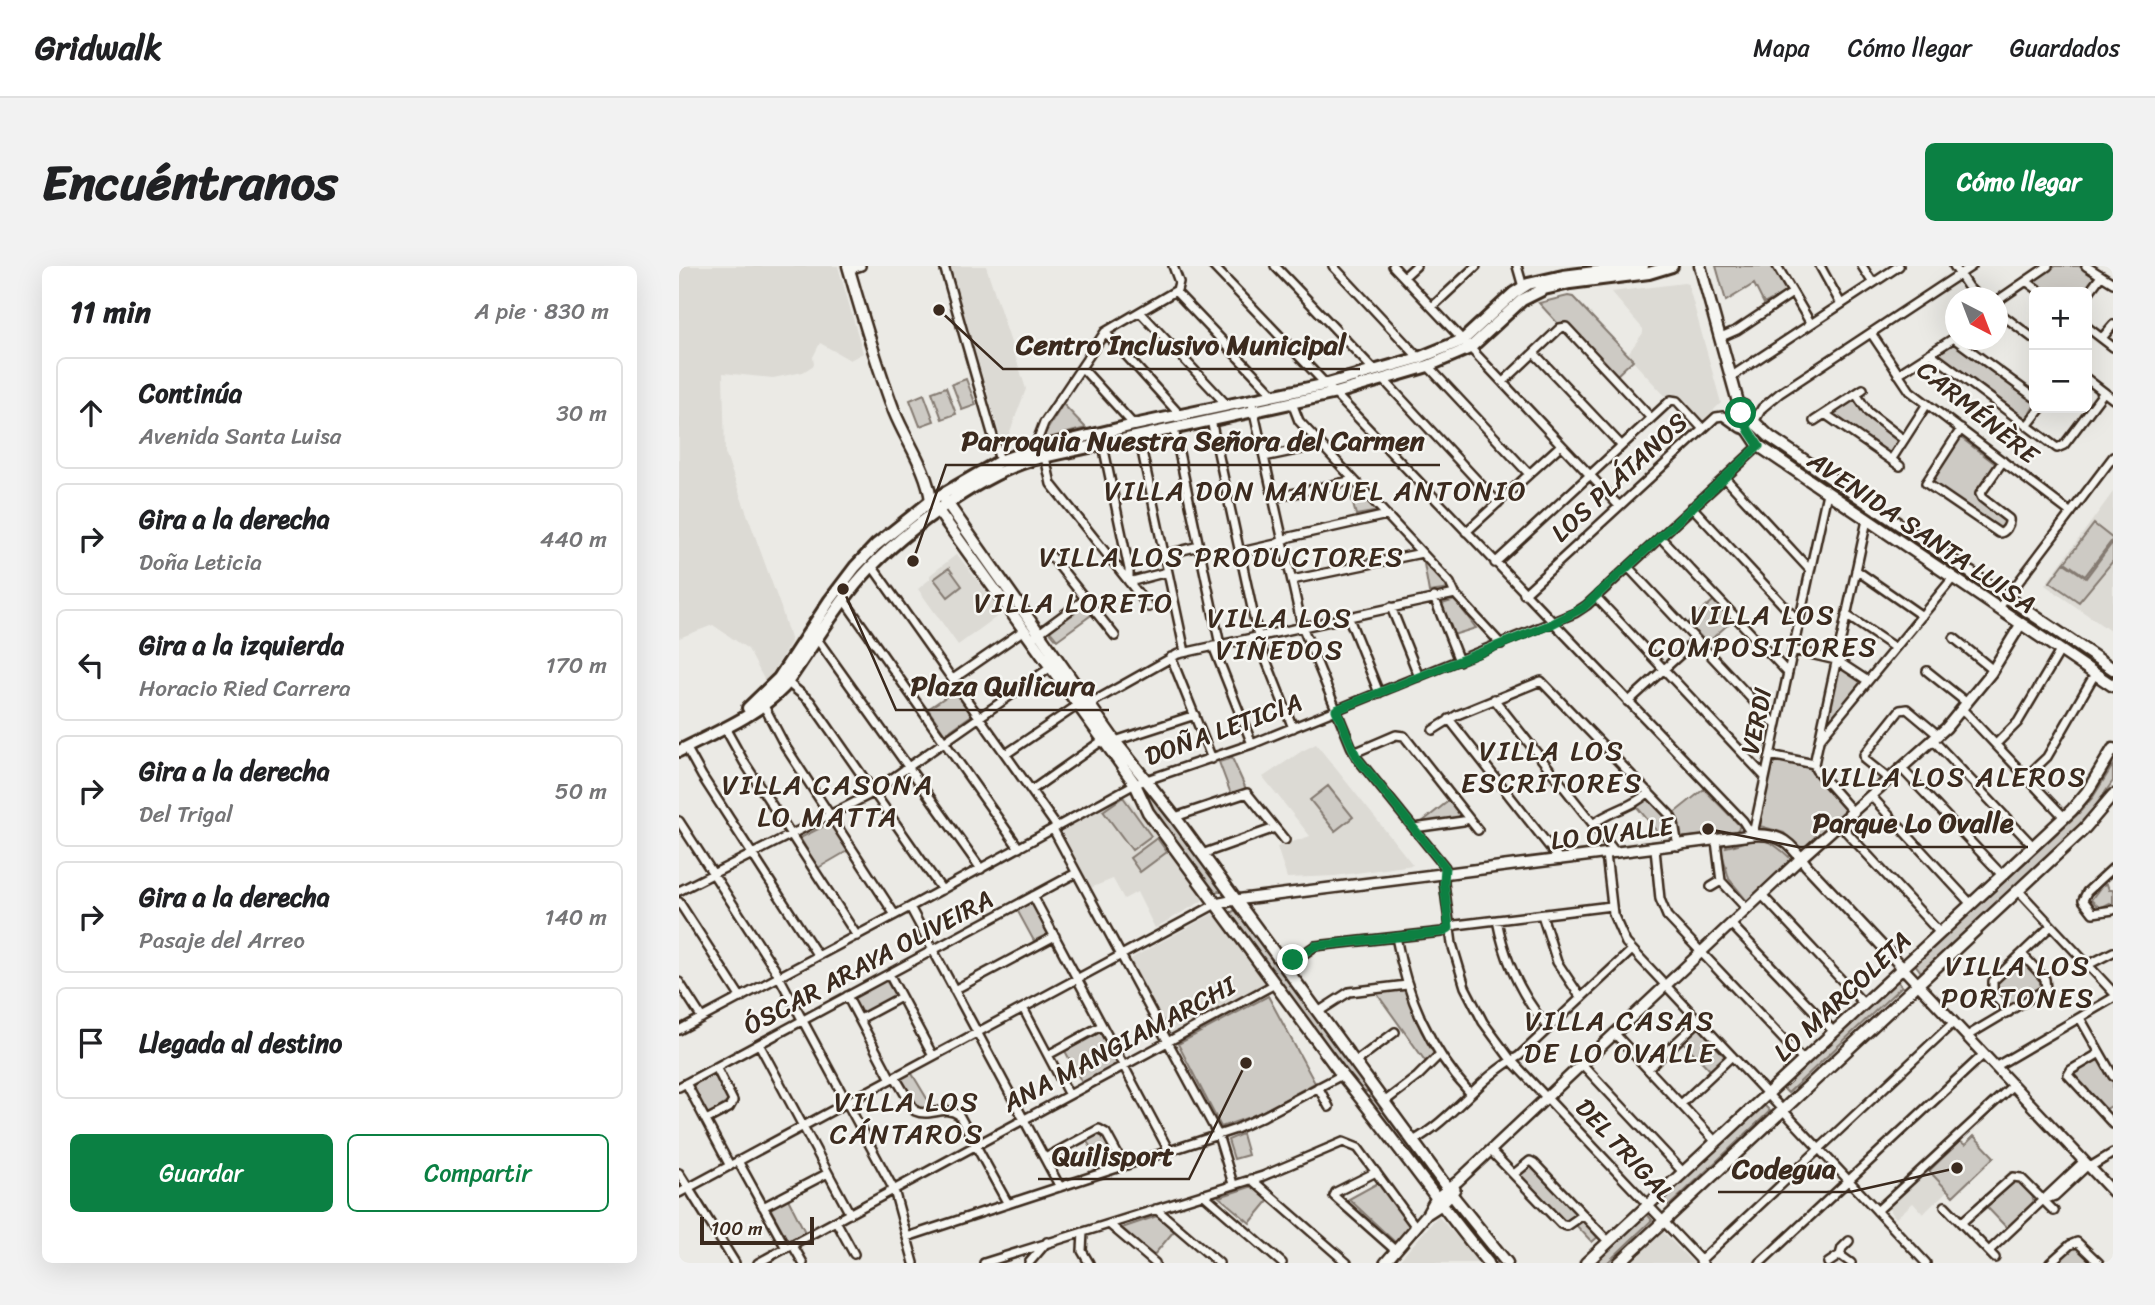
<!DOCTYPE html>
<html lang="es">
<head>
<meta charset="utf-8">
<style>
  :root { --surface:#fff; --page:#f2f2f2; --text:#202124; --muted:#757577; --line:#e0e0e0; --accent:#0b8043 }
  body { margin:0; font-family:Sriracha,sans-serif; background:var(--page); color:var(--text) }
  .controls { position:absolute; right:21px; top:21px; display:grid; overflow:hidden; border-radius:10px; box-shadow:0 7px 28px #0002 }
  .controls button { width:63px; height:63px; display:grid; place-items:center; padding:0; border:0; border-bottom:2px solid var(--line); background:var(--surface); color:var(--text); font:35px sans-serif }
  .compass { position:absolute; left:1266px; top:21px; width:63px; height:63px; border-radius:50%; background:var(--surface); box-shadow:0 7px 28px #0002; rotate:138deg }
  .scale { position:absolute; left:21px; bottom:18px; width:114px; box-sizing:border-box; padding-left:7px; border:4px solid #3b2a1e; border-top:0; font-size:19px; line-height:24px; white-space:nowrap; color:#3b2a1e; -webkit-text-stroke:5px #f6f6f2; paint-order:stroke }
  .stop { position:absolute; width:21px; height:21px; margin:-16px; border:5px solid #0b8043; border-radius:50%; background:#fff }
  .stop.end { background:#0b8043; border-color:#fff; box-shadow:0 2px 7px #0008 }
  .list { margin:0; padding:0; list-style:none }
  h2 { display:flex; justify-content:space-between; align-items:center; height:91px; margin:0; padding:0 28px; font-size:30px }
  h2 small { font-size:23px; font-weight:400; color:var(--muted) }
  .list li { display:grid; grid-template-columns:46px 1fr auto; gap:21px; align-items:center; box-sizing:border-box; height:112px; margin:0 14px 14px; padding:0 14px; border:2px solid var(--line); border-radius:10px }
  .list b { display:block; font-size:26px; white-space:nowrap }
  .list p { margin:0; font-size:23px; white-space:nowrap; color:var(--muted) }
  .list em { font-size:23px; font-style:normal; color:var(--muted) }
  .actions { display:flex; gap:14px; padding:21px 28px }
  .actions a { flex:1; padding:16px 0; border:2px solid var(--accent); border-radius:10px; text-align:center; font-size:24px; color:var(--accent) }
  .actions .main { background:var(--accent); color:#fff }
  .icon { flex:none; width:38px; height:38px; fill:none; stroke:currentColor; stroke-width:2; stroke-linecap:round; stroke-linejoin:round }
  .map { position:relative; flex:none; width:1434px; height:997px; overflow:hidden; border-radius:10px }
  header { display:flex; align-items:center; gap:42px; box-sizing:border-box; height:98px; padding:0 35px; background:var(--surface); border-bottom:2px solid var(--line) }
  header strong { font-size:33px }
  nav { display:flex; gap:38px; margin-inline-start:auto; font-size:24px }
  .intro { display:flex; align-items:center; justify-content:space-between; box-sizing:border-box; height:168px; padding:0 42px }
  h1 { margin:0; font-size:49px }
  .button { padding:18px 32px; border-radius:10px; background:var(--accent); color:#fff; font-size:24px; font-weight:700 }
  main { display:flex; gap:42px; padding:0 42px }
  aside { flex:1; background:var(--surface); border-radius:10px; box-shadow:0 7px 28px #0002 }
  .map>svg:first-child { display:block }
</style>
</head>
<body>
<header>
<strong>Gridwalk</strong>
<nav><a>Mapa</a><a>Cómo llegar</a><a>Guardados</a></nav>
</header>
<div class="intro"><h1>Encuéntranos</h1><a class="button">Cómo llegar</a></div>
<main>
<aside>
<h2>11 min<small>A pie · 830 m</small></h2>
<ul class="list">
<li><svg class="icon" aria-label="ahead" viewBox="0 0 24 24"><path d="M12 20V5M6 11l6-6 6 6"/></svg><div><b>Continúa</b><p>Avenida Santa Luisa</p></div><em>30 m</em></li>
<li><svg class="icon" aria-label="right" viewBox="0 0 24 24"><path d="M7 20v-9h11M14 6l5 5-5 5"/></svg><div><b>Gira a la derecha</b><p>Doña Leticia</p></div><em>440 m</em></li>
<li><svg class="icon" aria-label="left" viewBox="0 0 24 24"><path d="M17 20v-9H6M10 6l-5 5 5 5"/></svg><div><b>Gira a la izquierda</b><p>Horacio Ried Carrera</p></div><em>170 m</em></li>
<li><svg class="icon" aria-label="right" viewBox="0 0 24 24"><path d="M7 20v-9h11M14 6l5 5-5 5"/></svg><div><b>Gira a la derecha</b><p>Del Trigal</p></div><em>50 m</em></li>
<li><svg class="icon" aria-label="right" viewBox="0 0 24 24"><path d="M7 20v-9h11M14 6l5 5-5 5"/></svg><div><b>Gira a la derecha</b><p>Pasaje del Arreo</p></div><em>140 m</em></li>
<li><svg class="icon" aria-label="arrive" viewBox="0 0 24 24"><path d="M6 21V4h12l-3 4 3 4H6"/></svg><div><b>Llegada al destino</b></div></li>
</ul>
<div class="actions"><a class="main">Guardar</a><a>Compartir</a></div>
</aside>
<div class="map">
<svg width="1434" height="997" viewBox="0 0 1434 997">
  <rect width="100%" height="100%" fill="#ebeae5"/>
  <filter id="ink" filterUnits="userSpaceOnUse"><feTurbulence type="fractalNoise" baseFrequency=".0143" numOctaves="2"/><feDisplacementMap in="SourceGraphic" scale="14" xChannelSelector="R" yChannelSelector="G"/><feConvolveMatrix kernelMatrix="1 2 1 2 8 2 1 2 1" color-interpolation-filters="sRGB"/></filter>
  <g filter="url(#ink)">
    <path fill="#dcdad4" d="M0 0H159L184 87 171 94 141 77 134 91 135 99 124 106 94 112 44 107 46 187 102 342 112 376 87 417 69 383 34 359 0 372Z
      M271 0H307L347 123 326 179 323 176Z
      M1005 17 1009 18 1042 137 1022 156 994 127 988 132 948 89 964 67V63L932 26Z
      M1434 226V367L1366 319Z
      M278 288 323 347 279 379 239 323 251 313V309Z
      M637 478 734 599 656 610 608 612 598 581 631 570 584 511 623 485Z
      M445 529 470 557 523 632V635L476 662 458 626 445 633 434 613 411 622 383 565Z
      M533 648 537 649 585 714 584 719 493 767 489 766 451 695 453 692Z
      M1249 905 1268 925 1244 948 1234 937 1217 952 1209 942Z
      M759 950 801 997H718Z
      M984 966 1014 997H951Z"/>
    <path fill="#cdcac4" stroke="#847a71" stroke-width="2" d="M1037 0H1095L1109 25 1085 38 1075 18 1047 35Z
      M1377 0H1400L1416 12 1406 26H1368L1353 15Z
      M889 30 894 31 954 94 938 109 886 56 881 60 860 37Z
      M1277 75 1355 135V140L1347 154 1257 87Z
      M287 113 297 139 283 144 273 118Z
      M267 121 277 148 263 153 253 126Z
      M245 128 255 155 241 160 231 134Z
      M1175 132 1221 173 1212 189 1210 190 1151 147Z
      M384 138 407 162 362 174Z
      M1281 171 1318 199 1296 229 1329 254 1323 265 1250 218Z
      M676 218 700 245 677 249 669 220Z
      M1161 221 1320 329 1316 334 1154 224Z
      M1415 258 1434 273 1406 310 1386 296Z
      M1434 276V295L1400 336 1371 316 1385 297 1407 312Z
      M744 292 771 323 750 326Z
      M270 302 283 320 269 331 255 313Z
      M776 334 797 362 774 369 763 338Z
      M1035 334 1053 355 1028 377 1009 357Z
      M406 335 415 347 378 374 369 363Z
      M1334 339 1434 406V413L1331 344Z
      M1159 399 1186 416 1145 464Z
      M277 424 293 449 266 468 249 443Z
      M553 492 567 523 552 528 540 496Z
      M1093 493 1132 501 1169 544 1068 635 1050 613 1042 583 1053 566 1003 572 995 547 1025 523 1061 560 1047 581C1081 573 1083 566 1110 591L1120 581 1105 567 1081 560Z
      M1434 499V515L1408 552 1242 706 1236 698 1400 547 1414 531Z
      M649 520 674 551 656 565 631 534Z
      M472 530 543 624 534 627 464 535Z
      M970 530 990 551 994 568 982 570 957 540Z
      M444 531 472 570 453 584 424 545Z
      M772 533 782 545 781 550 778 553 745 558 743 556Z
      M153 556 170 584 139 602 121 572Z
      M478 572 488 586 461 606 451 592Z
      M1428 618 1430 624H1434V639L1431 637 1421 642 1412 634 1423 619Z
      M353 633 371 667 355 675 337 642Z
      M557 644 691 824 684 827 669 809 548 648Z
      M1343 692 1360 709 1366 721 1332 743 1319 731 1315 718Z
      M206 713 217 730 216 732 181 748 174 731Z
      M1218 715 1223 720 1109 827 1103 821Z
      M727 722 742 765 757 788 747 796 696 725Z
      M589 730 636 817 579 848 542 861 499 778Z
      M1020 762 1048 793 1034 807 1004 776Z
      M421 766 438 798 403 817 386 785Z
      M1418 792H1421L1434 815V839L1427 843 1394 809Z
      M36 806 51 834 28 850 12 821Z
      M232 806 253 841 245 844 235 838 220 813Z
      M693 827 759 918 754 921 688 833Z
      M1085 839 1091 845 990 940 983 933Z
      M563 868 569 889 555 893 549 874Z
      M419 869 426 871 439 895 425 901 407 874Z
      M1295 870 1315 891 1274 930 1250 905 1281 875 1286 879Z
      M852 896 921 969 913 976 897 959 891 964 839 908Z
      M1333 915H1340L1354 931 1355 938 1328 962 1306 939Z
      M699 917 732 959 718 978 670 933Z
      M574 920 590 934 571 957 540 931Z
      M108 931 126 966 109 975 90 940Z
      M770 934 823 997H814L766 940Z
      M968 948 973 954 928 997H916Z
      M478 950 495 965 474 990 443 962Z
      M1390 982H1402L1416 997H1375Z"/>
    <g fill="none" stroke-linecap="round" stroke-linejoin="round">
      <g stroke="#3b2a1e" stroke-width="12">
        <path id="minor" d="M265 0 321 195
          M534 0 1064 555 1073 569
          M596 0 696 105
          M654 0 740 92
          M714 0 940 240
          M838 0 844 21
          M1098 0 1132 58
          M1141 0 1162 38
          M1183 0 1194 17
          M1275 0 1289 21 1300 32
          M1407 0 1434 17
          M170 4 182 0
          M725 11 737 0
          M1347 15 1362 26
          M497 26 594 128
          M1408 29 1422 10
          M1318 35 1369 0
          M753 41 797 0
          M1318 45 1355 73
          M461 46 547 138
          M1408 61 1434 81
          M426 66 501 149
          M1192 67 1231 125 1392 247
          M1042 71 1058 64 1113 27
          M1423 72 1434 59
          M1277 74 1355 131
          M855 87 942 179
          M1251 87 1378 182 1385 179 1425 126
          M749 100 850 208
          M403 102 455 159
          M1219 108 1275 72 1276 73
          M1053 110 1220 0
          M1408 113 1434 133
          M705 114 819 237
          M824 116 881 62 887 61 972 152
          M1177 128 1189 146 1224 173
          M572 133 623 360 672 480 678 492 766 601 765 617 773 678 786 721 804 756 832 794 1024 997
          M613 137 620 155 771 317 776 328 822 378
          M1146 148 1221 200
          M532 154 581 379 614 462
          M1135 155 1184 123
          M1075 156 1083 142 1101 127 1293 0
          M1348 160 1362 142
          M495 163 541 379
          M1282 163 1247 217 1320 267C1326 267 1331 259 1330 253L1303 232 1301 228 1324 195
          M460 171 506 386
          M424 179 450 303V316L488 306
          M355 183 365 157 426 66 498 24 500 16 494 0
          M366 191 372 218 470 341
          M585 191 642 179
          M1212 194 1248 138
          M1046 212 1131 304
          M594 232 675 214
          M1013 241 1120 356
          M787 266 882 179
          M981 271 1109 407
          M562 286 597 278 611 271 708 249
          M484 289 520 280
          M372 290 436 370
          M816 297 992 134 998 135 1024 163
          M193 300 378 561
          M949 301 1097 459
          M1177 304 1243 350
          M613 314 743 287
          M845 328 1037 151 1044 150 1061 162 1070 165
          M755 331 780 395
          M917 331 1086 511
          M165 334 340 582
          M712 341 740 411
          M1319 343 1434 191
          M1167 349 1216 382
          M669 350 700 427
          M1275 372 1314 404
          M138 373 302 603
          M352 373 406 333
          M534 380 573 478
          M1114 384 1157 394 1189 415
          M492 391 533 493
          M1248 405 1288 437
          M274 413 345 364
          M108 416 131 435 263 624
          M815 433 937 587
          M949 436 1017 374
          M85 440 106 480 216 649
          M1283 443 1385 551
          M770 453 881 594
          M46 462 65 496 178 670
          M754 464 778 449 862 415 991 549 995 557 999 580
          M1141 473 1274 312
          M1254 474 1354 580
          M436 475 516 449
          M1317 478 1339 456 1381 385
          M7 481 23 510 139 690
          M675 487 717 469 725 470 799 564
          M327 488 399 439 410 438 499 388 776 328
          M1091 489 1135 498
          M1135 498 1188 254
          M1135 498 1137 504 1175 547
          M1223 503 1323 609
          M1347 511 1368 491 1416 408
          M1211 514 1186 494 1185 489 1221 444 1228 443 1259 469
          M353 524 424 474
          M1193 531 1292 638
          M496 551 568 527 606 574
          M0 555 97 705 215 924 235 997
          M914 558C932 544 953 542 970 526
          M1161 559 1261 667
          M735 562 784 555 790 553
          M374 563 539 869 554 918
          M1074 568 1148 227
          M1037 575 1042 615 1068 643
          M976 583 981 633 988 650 1124 794
          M523 588 596 562
          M927 588 934 648 947 677 1247 997
          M1434 602 1408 626 1404 634 1414 647 1434 644
          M1032 621 1042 615
          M1339 624 1434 726
          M0 625 188 530 372 401
          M1083 629 1185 738
          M354 630 490 885
          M0 636 62 732
          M231 641 381 921
          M863 649 878 696 902 732
          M818 654C826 696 842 730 869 762
          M1052 658 1155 766
          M717 671C728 731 750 782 791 827
          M1409 699 1434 686
          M606 701 636 680 763 666 777 659 932 640
          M210 708 254 790
          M0 716 23 752
          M275 724 376 670
          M168 730 212 813
          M344 742 390 829
          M639 746 670 726 728 719
          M1330 746 1314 728V715L1372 660
          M1401 752 1434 810
          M181 753 222 731
          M0 764 231 641 456 518 573 478 896 347 908 339 1080 180
          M935 767 1037 876
          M1288 770 1367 723 1366 713 1343 688
          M80 778 171 948
          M1421 787 1392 804 1389 809 1434 858
          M369 789 422 760
          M676 796 716 766
          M903 798 1004 906
          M1316 801 1434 732
          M969 803 1020 755
          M216 811 236 845C252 852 265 838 280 849L329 938
          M7 817 51 900
          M0 821 397 607
          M639 821 650 841
          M705 836 738 811 760 789
          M1002 838 1053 790
          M27 854 50 842 54 835 37 801
          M734 875C774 853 799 812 840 790L953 684
          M811 884 882 958 888 960 904 949
          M366 892 420 863 427 867 445 900
          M59 895 107 982
          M1411 901 1434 887
          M697 906 657 926 655 930 717 985
          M0 907 56 997
          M835 908 851 895 855 897 930 976
          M572 913 668 997
          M0 927 537 638
          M524 928 603 997
          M1365 934 1376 930 1409 899
          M1266 940 1316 992
          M84 941 149 907
          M477 943 540 997
          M1198 945 1334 819
          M157 955 175 988
          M1282 957 1334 911 1342 912 1375 945
          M430 958 476 997
          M404 966 403 985 410 997
          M228 971 557 863 585 850 663 809
          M113 978 124 997
          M1310 985 1405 895
          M1161 989 1163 982 1170 975
          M1021 995 1275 756
          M79 997 596 718
          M305 997 584 910 664 876 679 882 737 961
          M350 997 368 976
          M1081 997 1305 788
          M1149 997 1161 989 1172 997
          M1371 997 1391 979 1398 976 1420 997"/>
      </g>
      <g stroke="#3b2a1e" stroke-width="14">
        <path id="tertiary" d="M537 638 556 634 1073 569C1103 567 1111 577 1128 600L1434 926
          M748 948 757 932 779 915 1122 592 1267 462 1312 407 1342 358
          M706 997 748 948 762 939 776 923"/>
      </g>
      <g stroke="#3b2a1e" stroke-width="15">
        <path id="secondary" d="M169 0C183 49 197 97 215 145 227 175 248 202 252 235L456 518 469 546 663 809C713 870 758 936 809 997
          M1021 0 1062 147 1070 165 1080 180 1434 420
          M1065 140 1075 156 1091 171 1434 403
          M266 234 436 475 496 551 777 934 828 997
          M907 997 1393 544 1408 526 1434 483
          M940 997 1405 563 1434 529"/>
      </g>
      <g stroke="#3b2a1e" stroke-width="16">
        <path id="primary" d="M69 442 100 412 151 334 176 301 197 279 252 235 321 195 355 183 455 159 649 118 740 92 784 74 835 27 849 18 884 10 964 0
          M0 485C37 466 76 451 105 421 129 387 150 351 176 319 214 272 302 206 360 192L657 127 749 100 791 82 843 34 865 23 891 17 970 7 993 0"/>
      </g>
      <use href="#minor" stroke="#f6f6f2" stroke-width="7"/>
      <use href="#tertiary" stroke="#f6f6f2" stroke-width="9"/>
      <use href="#secondary" stroke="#f6f6f2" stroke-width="10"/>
      <use href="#primary" stroke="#f6f6f2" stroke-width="10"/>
    </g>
  </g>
  <g fill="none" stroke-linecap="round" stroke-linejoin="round" filter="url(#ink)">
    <path stroke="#0b8043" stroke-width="9" d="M614 694 636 680 763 666 770 662 765 617 766 601 678 492 657 444 873 358 904 342 1080 180 1070 165 1062 147"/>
  </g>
  <g text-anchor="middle" stroke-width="5" stroke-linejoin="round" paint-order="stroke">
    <g font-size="26" fill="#3b2a1e" stroke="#f6f6f2">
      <text transform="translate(1299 146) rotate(39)" y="9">CARMÉNÈRE</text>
      <text transform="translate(940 211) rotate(-43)" y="9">LOS PLÁTANOS</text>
      <text transform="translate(1243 266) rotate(34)" y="9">AVENIDA SANTA LUISA</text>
      <text transform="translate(1077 455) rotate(-78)" y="9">VERDI</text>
      <text transform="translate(544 463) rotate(-20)" y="9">DOÑA LETICIA</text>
      <text transform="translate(933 567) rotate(-7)" y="9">LO OVALLE</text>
      <text transform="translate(189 696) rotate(-28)" y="9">ÓSCAR ARAYA OLIVEIRA</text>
      <text transform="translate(1163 730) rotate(-43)" y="9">LO MARCOLETA</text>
      <text transform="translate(440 778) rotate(-28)" y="9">ANA MANGIAMARCHI</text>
      <text transform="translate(946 884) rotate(47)" y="9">DEL TRIGAL</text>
    </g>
    <g font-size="28" letter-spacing="2" fill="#3b2a1e" stroke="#f6f6f2">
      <text x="637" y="234">VILLA DON MANUEL ANTONIO</text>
      <text x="543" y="300">VILLA LOS PRODUCTORES</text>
      <text x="395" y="346">VILLA LORETO</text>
      <text x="1084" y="358">VILLA LOS<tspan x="1084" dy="32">COMPOSITORES</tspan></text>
      <text x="601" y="361">VILLA LOS<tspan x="601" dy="32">VIÑEDOS</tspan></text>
      <text x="873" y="494">VILLA LOS<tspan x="873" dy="32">ESCRITORES</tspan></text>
      <text x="1275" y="520">VILLA LOS ALEROS</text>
      <text x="149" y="528">VILLA CASONA<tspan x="149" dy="32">LO MATTA</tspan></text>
      <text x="1339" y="709">VILLA LOS<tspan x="1339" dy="32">PORTONES</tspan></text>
      <text x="941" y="764">VILLA CASAS<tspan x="941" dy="32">DE LO OVALLE</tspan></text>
      <text x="228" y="845">VILLA LOS<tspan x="228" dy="32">CÁNTAROS</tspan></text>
    </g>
  </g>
  <path fill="none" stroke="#3b2a1e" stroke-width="2.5" d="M260 44L324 103H681M234 295L267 199H761M164 323L217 444H430M1029 563L1119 581H1349M567 797L510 913H359M1278 902L1171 926H1039"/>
  <g fill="#3b2a1e" stroke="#f6f6f2" stroke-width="2.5">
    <circle cx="260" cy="44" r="7"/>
    <circle cx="234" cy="295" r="7"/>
    <circle cx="164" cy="323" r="7"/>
    <circle cx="1029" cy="563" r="7"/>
    <circle cx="567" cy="797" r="7"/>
    <circle cx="1278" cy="902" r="7"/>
  </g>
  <g font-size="28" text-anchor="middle" font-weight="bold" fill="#3b2a1e" stroke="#f6f6f2" stroke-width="5" stroke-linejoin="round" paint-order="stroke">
    <text x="502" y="88">Centro Inclusivo Municipal</text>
    <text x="514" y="184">Parroquia Nuestra Señora del Carmen</text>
    <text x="324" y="429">Plaza Quilicura</text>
    <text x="1234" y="566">Parque Lo Ovalle</text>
    <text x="434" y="899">Quilisport</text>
    <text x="1105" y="912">Codegua</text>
  </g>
</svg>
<div class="controls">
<button>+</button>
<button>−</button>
</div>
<svg class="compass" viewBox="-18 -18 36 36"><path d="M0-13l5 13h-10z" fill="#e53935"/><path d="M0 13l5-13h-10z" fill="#757577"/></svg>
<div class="scale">100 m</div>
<div class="stop" style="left:1062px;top:147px"></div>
<div class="stop end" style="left:614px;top:694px"></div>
</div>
</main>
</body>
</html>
